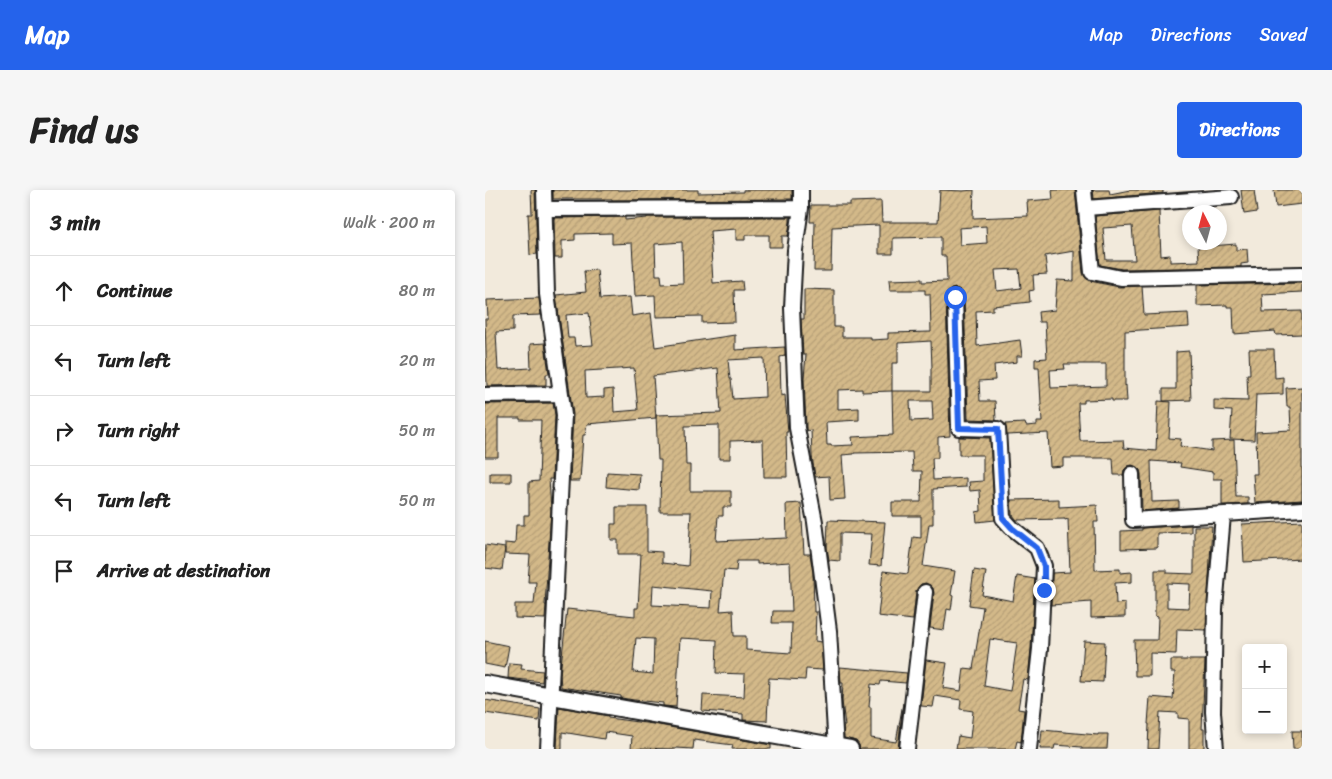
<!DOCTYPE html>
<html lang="en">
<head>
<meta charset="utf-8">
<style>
  :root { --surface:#fff; --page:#f6f6f6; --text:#222; --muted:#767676; --line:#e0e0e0; --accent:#2563eb }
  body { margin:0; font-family:Sriracha,sans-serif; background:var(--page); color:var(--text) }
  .controls { position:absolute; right:15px; bottom:15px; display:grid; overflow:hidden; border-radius:5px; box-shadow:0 2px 8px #0003 }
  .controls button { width:45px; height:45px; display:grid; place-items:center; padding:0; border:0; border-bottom:1px solid var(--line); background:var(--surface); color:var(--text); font:25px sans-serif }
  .compass { position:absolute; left:697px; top:15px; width:45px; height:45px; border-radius:50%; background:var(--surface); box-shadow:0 2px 8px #0003; rotate:354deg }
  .stop { position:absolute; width:15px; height:15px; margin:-11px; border:4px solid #2563eb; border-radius:50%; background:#fff }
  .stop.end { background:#2563eb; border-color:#fff; box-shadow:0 1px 5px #0008 }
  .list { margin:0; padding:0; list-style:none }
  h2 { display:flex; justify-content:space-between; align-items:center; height:65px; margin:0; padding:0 20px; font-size:21px }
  h2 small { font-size:16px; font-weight:400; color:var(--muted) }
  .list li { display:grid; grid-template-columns:32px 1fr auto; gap:15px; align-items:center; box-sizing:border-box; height:70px; padding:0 20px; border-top:1px solid var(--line) }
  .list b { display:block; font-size:19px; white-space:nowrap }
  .list em { font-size:16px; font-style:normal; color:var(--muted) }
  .icon { flex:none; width:28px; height:28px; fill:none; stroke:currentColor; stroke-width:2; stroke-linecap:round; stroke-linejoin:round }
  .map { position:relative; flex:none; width:817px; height:559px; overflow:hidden; border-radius:5px }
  header { display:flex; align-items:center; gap:30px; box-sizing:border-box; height:70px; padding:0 25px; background:var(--accent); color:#fff }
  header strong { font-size:24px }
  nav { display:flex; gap:28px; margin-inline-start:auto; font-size:18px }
  .intro { display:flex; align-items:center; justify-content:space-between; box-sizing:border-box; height:120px; padding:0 30px }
  h1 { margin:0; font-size:35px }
  .button { padding:12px 22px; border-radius:5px; background:var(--accent); color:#fff; font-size:18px; font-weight:700 }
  main { display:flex; gap:30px; padding:0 30px }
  aside { flex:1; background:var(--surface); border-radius:5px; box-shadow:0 2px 8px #0003 }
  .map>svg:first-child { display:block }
</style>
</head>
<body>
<header>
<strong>Map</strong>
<nav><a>Map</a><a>Directions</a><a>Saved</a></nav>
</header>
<div class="intro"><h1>Find us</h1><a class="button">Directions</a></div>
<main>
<aside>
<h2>3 min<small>Walk · 200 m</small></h2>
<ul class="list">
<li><svg class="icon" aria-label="ahead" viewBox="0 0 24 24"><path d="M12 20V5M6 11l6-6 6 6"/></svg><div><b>Continue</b></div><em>80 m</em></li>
<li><svg class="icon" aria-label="left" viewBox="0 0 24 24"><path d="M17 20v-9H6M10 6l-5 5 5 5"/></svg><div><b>Turn left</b></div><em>20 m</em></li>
<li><svg class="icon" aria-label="right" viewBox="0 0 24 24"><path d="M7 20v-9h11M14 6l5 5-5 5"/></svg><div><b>Turn right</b></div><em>50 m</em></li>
<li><svg class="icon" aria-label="left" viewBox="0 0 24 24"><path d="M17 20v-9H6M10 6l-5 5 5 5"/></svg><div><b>Turn left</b></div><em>50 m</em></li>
<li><svg class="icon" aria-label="arrive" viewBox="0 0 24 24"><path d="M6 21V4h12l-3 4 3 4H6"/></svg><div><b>Arrive at destination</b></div></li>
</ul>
</aside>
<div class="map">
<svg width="817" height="559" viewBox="0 0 817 559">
  <defs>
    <pattern id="building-hatch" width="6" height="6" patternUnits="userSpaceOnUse" patternTransform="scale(1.25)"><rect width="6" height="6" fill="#d3b989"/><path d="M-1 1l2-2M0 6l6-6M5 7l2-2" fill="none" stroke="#b59e76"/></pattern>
  </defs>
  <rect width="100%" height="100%" fill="#f2eadc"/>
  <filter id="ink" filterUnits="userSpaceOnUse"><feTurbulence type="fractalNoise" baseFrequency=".02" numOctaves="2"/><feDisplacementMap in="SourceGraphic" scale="10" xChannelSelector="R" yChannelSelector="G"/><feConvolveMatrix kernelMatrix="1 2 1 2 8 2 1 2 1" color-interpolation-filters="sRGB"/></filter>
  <g filter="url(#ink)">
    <path fill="url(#building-hatch)" stroke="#1c1c1c" fill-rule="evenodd" d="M46 0H50L52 64 45 65 43 24H47Z
      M68 0H213V3L258 2V0H307V9L127 10V9H68Z
      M455 0 478 1 489 0 488 28 543 26 542 11 568 9 567 0H590L598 83 600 87 605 91 634 97 657 96 659 125 703 123 704 137 640 141V196L641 195 642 211H627V209L599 210V213H593L595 251 638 250 639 258 671 261 673 211 686 212 684 248 696 249 695 256 727 261V251L749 250 751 307H763V314L737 315V289H728V282L695 277 696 273 666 271 667 312 694 311V318L657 321 656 284 655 280 652 277 647 275 643 276 639 280 638 285H629L628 268H578V276L565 277 563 243 522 245 520 234 540 233 541 236 552 235V232H557L554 177H550V169L562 168 560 132H554L553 122 570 120 572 90 589 91V61L560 66 562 84 548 85 549 100 544 101 545 112 508 116V120L491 121 492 156 535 150 537 166H532V172L509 175 510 190 494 191 495 211H510L511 230 483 229 479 107 478 103 475 100 470 98 466 99 463 102 461 107 465 246 453 247V268H447L448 288V290L481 288V297L448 299V334H444L438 376 470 381 466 405 468 406 466 420 462 419 459 440 445 438 449 403 448 398 441 393 436 394 431 401 428 430 393 426 398 381 423 384 428 347 436 348V326H407V312H436L437 281H428L427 262 369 263V264L357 265 360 309 345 310 344 286 330 287 327 266 326 240 321 241V237L319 188 321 165H318L316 129H319V99L349 100V137H357V147H386V150L403 149V143L446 142 445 104H440V100H405L404 90 437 89V92L462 91 461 66H456V47L408 48V64H394V35L347 37 346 81H329L330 32H325L326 15H365V12L396 11 397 32H453ZM501 36 502 53 475 55 474 38ZM534 79 536 98 512 101 510 80ZM446 151 447 178H446V201H407V173H413V153ZM579 174H621V196L566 198 565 180 580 179ZM377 199V202L407 201 408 245 367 247 368 255 346 256V255H342L341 232 374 230V218L353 219V200ZM425 211H447L448 230 426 231Z
      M608 0H624L625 4 645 0H678V3L609 9Z
      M756 0H769L772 22 759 24Z
      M789 0H817V14L791 17Z
      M674 21 676 66 685 65V72L714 71 713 57 751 54V60L762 59 763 73 756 74V77L637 79 615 75 610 26ZM647 36 650 70H621L618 38Z
      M140 27V30L162 28V27H305V32L303 46H297V57H284V45H260V50H251V39L225 41 228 93 257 91 258 100H249L250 132 217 133V126L171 127 170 105 150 106 147 53 127 54V43L90 44V50L77 51V68H70L69 28ZM197 52 198 93 177 94 176 85H171L170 54Z
      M112 80 115 109 145 107 147 126 166 123 170 157 250 145V160L300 157V166L295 167 296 206 300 205 303 242H301L302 287H279L278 250 245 251V269H234V235L200 236 201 275H205V301H246V317H238V326H233L231 351 302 348 301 314 316 313 319 364H325L328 382 329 422H331L330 451 336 452 338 480 321 479 320 490 284 488 282 531 258 530V524L217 521 218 505 259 507 260 484 231 483 232 450 195 448 191 517 178 516V513L149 510 136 508V506L76 497 75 485 82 419 150 426V418H153L156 364H133V350H126V334H131V317H162V361L177 362V373L203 376 206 322H175L176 270H173L171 225 236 223 233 178 168 186 171 228 102 234 100 245H98L95 291H85L88 224 71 105 101 102 99 81ZM104 123 108 155 90 156 89 148H83L81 125ZM279 168 280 207 248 209 246 189H245L243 170ZM149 178 153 220 129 222 128 199 119 200V207L101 208 100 181ZM252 371H272V374L305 372 307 421H288L287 433H307L306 463 261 460V446H249L248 420 235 421 239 380 251 381ZM168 395 227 401 226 418 167 415ZM151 448 169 449 168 484 148 482Z
      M817 93V102L777 104 778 122 817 121V144L791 145 790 141 749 144 748 117H742V115L712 116V95Z
      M54 108 56 125 28 126V141L11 142 13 180 46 178 45 154 60 153 64 184H61V195L2 196 0 129H3L2 110Z
      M764 159H789L790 188 798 187V204L771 205 769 250 745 249 747 221 729 220V210L763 211 762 184H765Z
      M704 161 706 210 678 211V199H691V162Z
      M817 197V310L770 313 768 284H772L771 242 806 240 805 217H802L801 198Z
      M68 213 70 225 67 289H64L66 320 60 415H61L60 429 30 428V414H49L51 392H43L45 365 20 364V353L30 354 31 335H39V325H44V292L54 291 56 230H35V228H13V267H0V214Z
      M474 247 505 248 510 330 492 332 491 322 496 321 495 300 485 301 484 292 498 291V265H474Z
      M122 282 155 284 154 300 121 297Z
      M5 283H26V292H5Z
      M574 309V317L612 315 613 332H609L610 380 635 379V383L647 382V392L630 393 631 414 640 413V427L606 428V412L566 415 567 383 585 382 583 329 580 330V329L532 330 527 324 526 310Z
      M343 330 400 332 396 376 384 375 387 344 355 343V371L344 370 342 358Z
      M817 331V369L759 372 757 334Z
      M706 335V342L672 343V358L636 359V341L657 340V338Z
      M709 336H727L721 440 692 439 691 464 665 463V486H650L649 450H672L673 427 670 426V380H682V383L709 384ZM682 393 705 394 704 418 682 417Z
      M0 355 20 358 17 380 0 378Z
      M489 380 501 382 497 405 528 411 532 386 550 389 546 458 543 490 538 489 533 519 539 520 536 552 532 551 530 559H471L473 546 485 548 488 521 475 519 476 510 450 506 448 517 436 516 441 470 462 473 458 498 476 501 479 478 488 479 498 417 484 415ZM505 449 532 453 525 501 499 496Z
      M0 451 24 456 20 478 0 474Z
      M599 451 620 452 618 492 596 491Z
      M686 470H720L717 539H719V559H704V529L693 528V523L675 522 673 559H663L664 534H663L665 507 688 509 690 482H686Z
      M24 473 37 474 36 479 58 481 57 492 23 488Z
      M355 477 422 483 421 493 396 491 395 495 386 494 384 517H386V548L411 552 418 513 413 559H375L374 555 371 551 359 548 358 536H360L357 511 358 493H356Z
      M0 510 55 519 54 531 0 523Z
      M74 517 123 526V528L168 534 286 555V559H247L248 555 209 550 208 559 191 558V559L156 558V559H146L147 546 120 542 119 549 77 542V559H72Z
      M557 540 613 545V544H623L622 559H597V557L570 555 569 559H555Z
      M807 541H817V559H808Z"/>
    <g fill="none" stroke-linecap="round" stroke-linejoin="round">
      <g stroke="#1c1c1c" stroke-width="18">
        <path id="minor" d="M59 0 62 104 79 225 63 559
          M316 0V18L310 60 307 118 312 238 330 332 344 441 351 559
          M599 0 607 82 636 88 817 84
          M601 18 746 7
          M61 19 316 18
          M470 107 474 238 513 239 518 328 527 338 552 358 559 376 555 459 544 559
          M0 205 75 204
          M647 284 648 330 817 319
          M422 559 440 402
          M731 559 728 522 730 419 738 325"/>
      </g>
      <g stroke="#1c1c1c" stroke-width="20">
        <path id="tertiary" d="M0 494 365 559"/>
      </g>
      <use href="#minor" stroke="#fff" stroke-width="14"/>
      <use href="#tertiary" stroke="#fff" stroke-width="16"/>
    </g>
  </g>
  <g fill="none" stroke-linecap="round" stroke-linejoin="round" filter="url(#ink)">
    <path stroke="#2563eb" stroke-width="6" d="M470 107 474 238 513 239 518 328 527 338 552 358 559 376V400"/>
  </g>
</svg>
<div class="controls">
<button>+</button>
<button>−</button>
</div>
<svg class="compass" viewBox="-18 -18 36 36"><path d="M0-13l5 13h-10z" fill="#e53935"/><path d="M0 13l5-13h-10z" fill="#767676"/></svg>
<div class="stop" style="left:470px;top:107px"></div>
<div class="stop end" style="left:559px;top:400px"></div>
</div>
</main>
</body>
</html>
